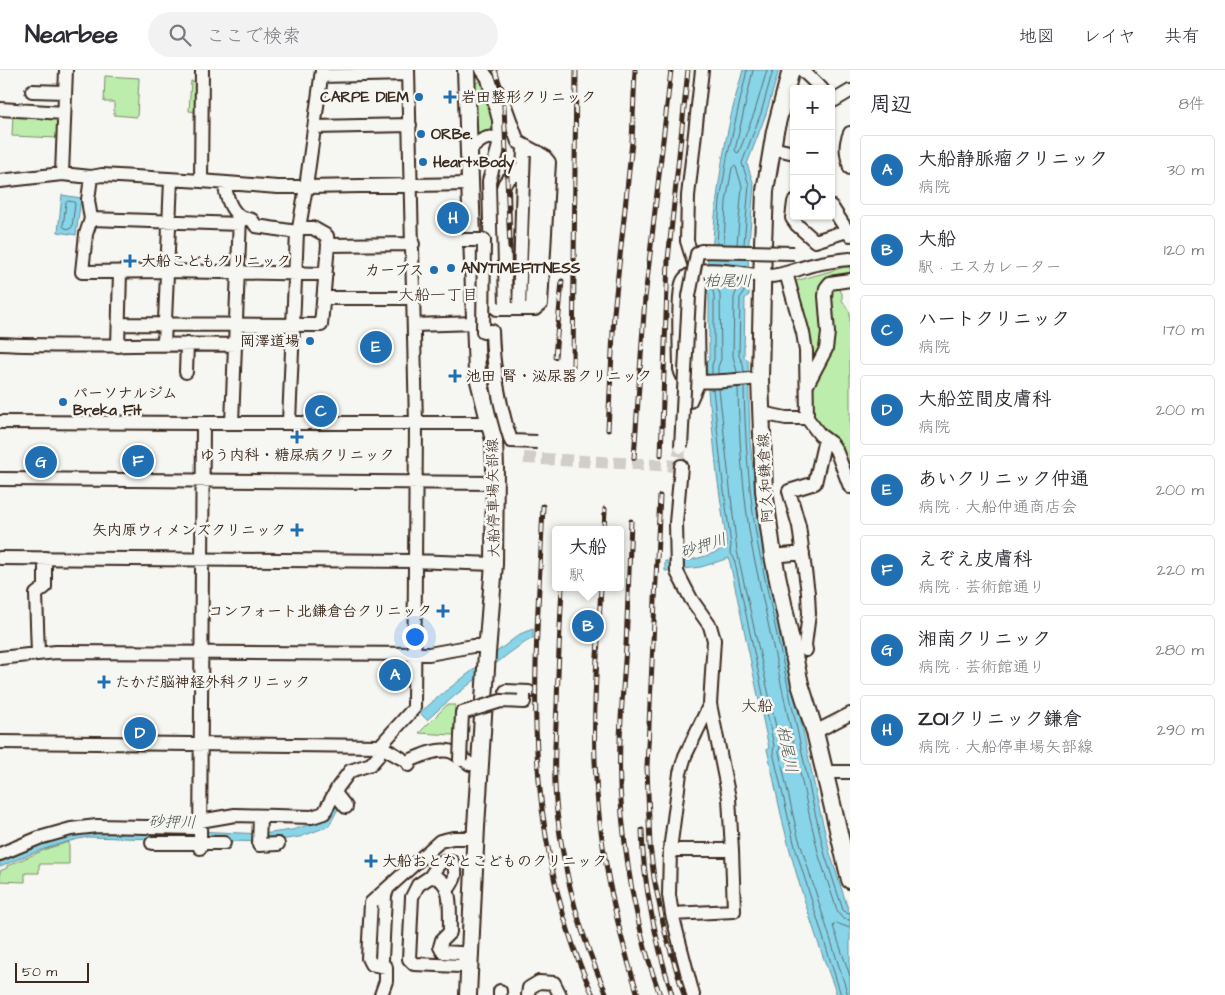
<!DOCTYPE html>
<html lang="ja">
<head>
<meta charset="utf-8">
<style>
  :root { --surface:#fff; --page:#f2f2f3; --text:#2b2b33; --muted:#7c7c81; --line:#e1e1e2; --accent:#1f6fb2 }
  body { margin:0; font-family:"Architects Daughter","Klee One",sans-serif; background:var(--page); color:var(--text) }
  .controls { position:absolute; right:15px; top:15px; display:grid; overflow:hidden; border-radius:5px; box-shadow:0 1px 4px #0004 }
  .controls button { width:45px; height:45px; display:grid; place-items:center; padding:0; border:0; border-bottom:1px solid var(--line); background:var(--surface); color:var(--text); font:25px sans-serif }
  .scale { position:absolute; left:15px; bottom:12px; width:74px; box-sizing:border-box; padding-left:5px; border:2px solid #3b2a1e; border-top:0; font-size:14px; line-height:18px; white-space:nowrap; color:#3b2a1e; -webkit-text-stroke:4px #f6f6f2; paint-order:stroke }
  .you { position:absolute; left:414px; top:566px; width:18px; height:18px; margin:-12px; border:4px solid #fff; border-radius:50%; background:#1a73e8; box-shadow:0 0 0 8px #1a73e833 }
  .badge { display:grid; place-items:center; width:32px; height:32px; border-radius:50%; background:var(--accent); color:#fff; font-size:16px; font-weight:700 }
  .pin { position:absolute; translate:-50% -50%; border:2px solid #fff; box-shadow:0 1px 5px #0006 }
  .popup { position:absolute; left:552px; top:456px; width:72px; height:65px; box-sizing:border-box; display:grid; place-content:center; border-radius:5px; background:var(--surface); filter:drop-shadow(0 1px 4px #0005); font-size:16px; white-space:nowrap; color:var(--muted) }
  .popup b { font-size:19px; color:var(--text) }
  .popup::after { content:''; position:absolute; left:50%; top:100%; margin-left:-10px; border:10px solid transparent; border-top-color:var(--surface) }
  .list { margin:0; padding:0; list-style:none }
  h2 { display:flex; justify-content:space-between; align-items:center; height:65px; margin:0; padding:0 20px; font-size:21px }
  h2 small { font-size:16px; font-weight:400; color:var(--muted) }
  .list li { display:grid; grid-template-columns:32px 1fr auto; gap:15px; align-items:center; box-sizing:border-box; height:70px; margin:0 10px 10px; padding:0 10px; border:1px solid var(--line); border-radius:5px }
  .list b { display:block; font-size:19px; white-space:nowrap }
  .list p { margin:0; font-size:16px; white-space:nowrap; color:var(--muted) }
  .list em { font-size:16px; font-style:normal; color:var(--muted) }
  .icon { flex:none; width:28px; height:28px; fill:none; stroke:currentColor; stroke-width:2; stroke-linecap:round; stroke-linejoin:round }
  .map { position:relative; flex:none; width:850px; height:925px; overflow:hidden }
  header { display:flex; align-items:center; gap:30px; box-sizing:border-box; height:70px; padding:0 25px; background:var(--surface); border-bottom:1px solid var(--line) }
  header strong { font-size:24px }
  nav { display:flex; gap:28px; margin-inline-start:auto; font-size:18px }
  .search { width:350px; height:45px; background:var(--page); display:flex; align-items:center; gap:12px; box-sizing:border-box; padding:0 18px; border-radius:28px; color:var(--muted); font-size:19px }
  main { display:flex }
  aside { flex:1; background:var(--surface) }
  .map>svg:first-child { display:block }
</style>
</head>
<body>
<header>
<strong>Nearbee</strong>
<div class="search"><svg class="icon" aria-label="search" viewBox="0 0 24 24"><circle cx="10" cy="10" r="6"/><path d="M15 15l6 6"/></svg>ここで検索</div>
<nav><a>地図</a><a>レイヤ</a><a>共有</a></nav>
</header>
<main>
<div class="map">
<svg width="850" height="925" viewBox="0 0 850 925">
  <rect width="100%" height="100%" fill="#f6f6f2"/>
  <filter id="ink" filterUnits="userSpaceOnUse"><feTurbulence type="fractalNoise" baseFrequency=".02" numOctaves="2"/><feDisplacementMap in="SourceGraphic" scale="10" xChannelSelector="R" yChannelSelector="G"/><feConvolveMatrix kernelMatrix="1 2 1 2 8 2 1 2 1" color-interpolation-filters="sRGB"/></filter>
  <g filter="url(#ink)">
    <path fill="#bdedac" stroke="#7c8c65" d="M105 6 139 8 137 47 114 45V32H104Z
      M191 11 196 12V42L189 41Z
      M479 11 484 13 495 60C492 61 479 65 476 64L474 15Z
      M13 44 56 45 60 49 58 68 12 66Z
      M845 197H850V208L835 216 842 223V230L850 243V407L810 348 792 212Z
      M447 635H455L454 665 419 663Z
      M69 772V794H39V803H25V812L0 811V801L7 798V796L49 778Z"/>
    <path fill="#88d4e9" stroke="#699098" d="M743 0H779L766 44 747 94 754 115 748 183 749 225 745 228 744 286 745 288 748 290 750 371 757 439 818 733 830 783 850 845V925H837C816 869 797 811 783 753 777 728 773 704 767 679L769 678 729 488 701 497 665 501V491C684 493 711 487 727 476L717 405 710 334 709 333 706 292 709 289V225L707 222 708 185 712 183C716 120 725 61 743 0Z
      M62 125 81 128 76 165 58 162Z
      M533 559V568C516 577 503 588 488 600 467 616 446 632 427 650L420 643 438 627 520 564Z
      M334 729 340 735 329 756 300 767 266 772 88 767C56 773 29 784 0 797V788L79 760 195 761 263 764 292 760 324 750Z"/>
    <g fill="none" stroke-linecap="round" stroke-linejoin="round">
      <path stroke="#5a6e6f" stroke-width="1" d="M753 0 735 80 737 83 739 82 755 41 767 0
        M68 131 74 132 75 134 72 157 70 159 65 158 63 156 66 133Z
        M717 174 720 131 727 88 747 0
        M724 174 726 132 732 98 734 96 736 97 742 116 737 174
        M744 174 749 115 742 93 761 43 773 0
        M737 302 733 286 734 228 737 219 738 210
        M744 302 743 294 739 286 740 228 744 222V211
        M712 304V295L714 289V225L712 219V208
        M718 304V297L721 289 720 225 718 218V208
        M738 317C739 371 743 425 752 478L807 735 819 786 838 843 843 849 850 850
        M744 317C745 371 749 423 758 476L813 734 825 785 843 840 846 843 850 844
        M713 319 722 405 731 475 730 482 734 488 774 676 773 682 795 777 841 925
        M719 319 737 481 780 675 779 682 797 763 848 925
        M850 858 836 853 833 856 850 906"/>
      <path stroke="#d1cdc8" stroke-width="12" stroke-dasharray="12 6" stroke-linecap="butt" d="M524 388 676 396 681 377"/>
      <g stroke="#3b2a1e" stroke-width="16">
        <path id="minor" d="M202 0 201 111 278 117H306L299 158 297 162 289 352
          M322 0 306 117 470 114
          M482 0 496 19 505 36 518 72 544 86 549 92 541 234 535 239H497L492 234 489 111 500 72 499 50 488 9
          M802 0 822 19
          M321 6 408 4
          M32 21 65 22
          M831 27 835 30 850 21
          M0 39 64 43
          M314 57 410 55
          M850 63C844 76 847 85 850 98
          M772 78 794 83
          M469 81C477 73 489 61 500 72
          M62 104 66 0
          M91 107 102 105 201 111
          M0 111 62 104 91 107 88 130 91 149 86 164 82 202 167 201 326 204
          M224 113C227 127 229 138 240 147L232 353
          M794 132 792 148 797 155 815 171 847 161
          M831 136 850 165
          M240 147 252 150 256 156 297 162
          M91 149 240 154
          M328 175 413 174
          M786 203 803 263 806 281 807 348
          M324 228H414
          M506 239 503 118C505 107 518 105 523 95
          M519 239 524 76
          M532 239 538 82
          M119 254 321 255 328 175 327 166 313 158H299
          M414 255 475 253
          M0 274C79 278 157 273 236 275
          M164 274 171 110
          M118 276 120 202
          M186 302 187 274
          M760 308C747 309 694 315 685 309 682 307 681 303 680 299 680 283 677 222 683 211 694 191 746 205 764 206 781 207 796 199 812 195 825 192 837 190 850 189
          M807 315 826 279 828 263 825 226 826 218 830 213 850 210
          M690 331 699 311 698 257 700 213 687 171 688 126 702 0
          M761 343 786 348H807L820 365 832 374 836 380 850 417
          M0 352 203 353
          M681 396 676 453 677 502 691 529 710 556 714 570 710 634 685 686 680 703 670 780 669 825 672 844 693 925
          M0 409 495 413
          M773 486 803 483
          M0 488 414 491 494 494
          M806 580 805 575 809 544 808 523 799 456 789 421 815 413 825 369
          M38 584 36 524 45 517V488
          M0 588 56 582 429 584 473 576H487
          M506 621 529 622
          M815 662 850 644
          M0 672 380 676 401 688
          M409 695 407 692C418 687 436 678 449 681 457 683 464 690 470 694
          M824 702H850
          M335 723 346 737
          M260 746 259 775 278 774
          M152 773H224
          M200 778 203 353H490
          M670 780H732L729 728 710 634
          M0 784 39 768 71 759 97 756 195 758 200 751 235 745 312 747 324 743 338 717 350 701 371 694 378 686 380 676 414 638 416 354 408 0
          M430 807C455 806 449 845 450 862L442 870 440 877 443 882 460 883 470 891 460 896 414 894 409 889 412 827 418 815Z
          M430 807C436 799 441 786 452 792 458 803 455 810 448 819
          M672 844 734 841 732 780
          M378 895 382 890 385 825 388 818
          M381 925 386 911V897L371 894 368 888 371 833 440 771 453 768H475
          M500 925V921
          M528 925 529 918 539 912 554 913 560 925"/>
      </g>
      <g stroke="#3b2a1e" stroke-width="20">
        <path id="major" d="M466 0 477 303 494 370 495 398 494 494 487 583 476 757 468 925
          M791 0 775 61 765 121 763 174 760 308 764 421 773 486 800 614 815 662 850 810"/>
      </g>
      <use href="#minor" stroke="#f6f6f2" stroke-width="12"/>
      <use href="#major" stroke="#f6f6f2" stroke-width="16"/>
      <g stroke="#3b2a1e" stroke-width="5">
        <path id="rail" d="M495 0 502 22 504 36 510 178
          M555 287 562 211
          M573 296 576 0
          M608 360 614 243 632 72 635 0
          M661 385 668 190 688 0
          M634 388 645 228 671 0
          M660 426 647 697 650 776 654 808 665 862 684 925
          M543 436C540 509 534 583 536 656 538 746 555 843 593 925
          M631 451C629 493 628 534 626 576 623 623 618 670 620 717 624 787 636 859 660 925
          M604 460 605 439
          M562 517C560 557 558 596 557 635 555 671 553 707 557 742 564 805 581 868 607 925
          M601 517C598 575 593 633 595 691 598 771 614 849 638 925
          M642 760C643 816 656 871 672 925"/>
      </g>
      <use href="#rail" stroke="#f6f6f2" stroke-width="3" stroke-dasharray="9" stroke-linecap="butt"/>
      <g stroke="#3b2a1e" stroke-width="16" stroke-linecap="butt">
        <path id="minor-bridge" d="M462 170H484L483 262 492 261C493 299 499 335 511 371L537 372
          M681 377 689 226 697 184 701 181 794 183
          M460 690 462 643 501 631 524 632V625"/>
      </g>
      <use href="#minor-bridge" stroke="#f6f6f2" stroke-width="12"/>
    </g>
  </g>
  <g fill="#1f6fb2" stroke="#f6f6f2" stroke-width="2">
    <circle cx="419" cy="27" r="5"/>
    <path d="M447.5 19.5h5v5h5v5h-5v5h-5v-5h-5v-5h5z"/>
    <circle cx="421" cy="64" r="5"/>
    <circle cx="423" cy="92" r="5"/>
    <path d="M127.5 183.5h5v5h5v5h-5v5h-5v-5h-5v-5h5z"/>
    <circle cx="451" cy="198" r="5"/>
    <circle cx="434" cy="200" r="5"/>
    <circle cx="310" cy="271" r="5"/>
    <path d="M452.5 298.5h5v5h5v5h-5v5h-5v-5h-5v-5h5z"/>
    <circle cx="63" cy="332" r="5"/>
    <path d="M294.5 359.5h5v5h5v5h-5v5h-5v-5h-5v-5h5z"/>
    <path d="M294.5 452.5h5v5h5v5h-5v5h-5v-5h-5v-5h5z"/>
    <path d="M440.5 533.5h5v5h5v5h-5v5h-5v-5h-5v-5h5z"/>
    <path d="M101.5 604.5h5v5h5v5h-5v5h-5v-5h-5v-5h5z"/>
    <path d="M368.5 783.5h5v5h5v5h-5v5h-5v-5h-5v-5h5z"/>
  </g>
  <g text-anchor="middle" stroke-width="5" stroke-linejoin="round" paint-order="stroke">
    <g font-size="15" font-weight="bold" fill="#3b2a1e" stroke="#f6f6f2" text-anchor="start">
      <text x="409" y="32" text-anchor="end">CARPE DIEM</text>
      <text x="461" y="32">岩田整形クリニック</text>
      <text x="431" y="69">ORBe.</text>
      <text x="433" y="97">Heart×Body</text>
      <text x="141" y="196">大船こどもクリニック</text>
      <text x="461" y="203">ANYTIMEFITNESS</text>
      <text x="424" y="205" text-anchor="end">カーブス</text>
      <text x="300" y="276" text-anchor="end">岡澤道場</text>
      <text x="466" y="311">池田 腎・泌尿器クリニック</text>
      <text x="73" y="328">パーソナルジム<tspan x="73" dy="17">Breka Fit</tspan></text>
      <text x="297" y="390" text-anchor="middle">ゆう内科・糖尿病クリニック</text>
      <text x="286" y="465" text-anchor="end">矢内原ウィメンズクリニック</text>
      <text x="432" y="546" text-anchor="end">コンフォート北鎌倉台クリニック</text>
      <text x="115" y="617">たかだ脳神経外科クリニック</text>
      <text x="382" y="796">大船おとなとこどものクリニック</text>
    </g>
    <g font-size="15" fill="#3b2a1e" stroke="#f6f6f2">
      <text transform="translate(765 408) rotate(-93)" y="5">阿久和鎌倉線</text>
      <text transform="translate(493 428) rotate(-91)" y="5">大船停車場矢部線</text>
    </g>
    <g font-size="16" font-style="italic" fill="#4e5451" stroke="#f6f6f2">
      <text x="728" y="216">柏尾川</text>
      <text transform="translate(703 475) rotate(-18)" y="6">砂押川</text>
      <text transform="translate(788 679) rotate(78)" y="6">柏尾川</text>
      <text transform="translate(172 751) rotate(1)" y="6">砂押川</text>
    </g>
    <g font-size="16" fill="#3b2a1e" stroke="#f6f6f2">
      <text x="438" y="230">大船一丁目</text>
      <text x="757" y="641">大船</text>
    </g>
  </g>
</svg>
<div class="controls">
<button>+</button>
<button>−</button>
<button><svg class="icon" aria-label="locate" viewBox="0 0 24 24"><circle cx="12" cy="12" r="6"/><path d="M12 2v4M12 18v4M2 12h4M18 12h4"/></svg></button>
</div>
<div class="scale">50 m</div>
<div class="you"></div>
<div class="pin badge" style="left:395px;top:605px">A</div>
<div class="pin badge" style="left:588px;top:556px">B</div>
<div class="popup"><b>大船</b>駅</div>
<div class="pin badge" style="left:321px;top:341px">C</div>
<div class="pin badge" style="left:140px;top:663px">D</div>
<div class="pin badge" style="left:376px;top:277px">E</div>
<div class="pin badge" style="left:138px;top:391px">F</div>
<div class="pin badge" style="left:41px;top:392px">G</div>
<div class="pin badge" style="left:453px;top:148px">H</div>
</div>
<aside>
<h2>周辺<small>8件</small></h2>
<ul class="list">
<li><span class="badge">A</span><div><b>大船静脈瘤クリニック</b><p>病院</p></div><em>30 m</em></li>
<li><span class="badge">B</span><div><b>大船</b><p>駅 · エスカレーター</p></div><em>120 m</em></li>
<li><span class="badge">C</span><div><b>ハートクリニック</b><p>病院</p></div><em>170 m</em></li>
<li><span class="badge">D</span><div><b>大船笠間皮膚科</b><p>病院</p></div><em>200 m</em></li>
<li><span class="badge">E</span><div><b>あいクリニック仲通</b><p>病院 · 大船仲通商店会</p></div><em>200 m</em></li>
<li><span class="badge">F</span><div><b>えぞえ皮膚科</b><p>病院 · 芸術館通り</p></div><em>220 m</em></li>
<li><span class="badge">G</span><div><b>湘南クリニック</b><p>病院 · 芸術館通り</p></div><em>280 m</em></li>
<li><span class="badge">H</span><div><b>ZOIクリニック鎌倉</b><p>病院 · 大船停車場矢部線</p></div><em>290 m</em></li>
</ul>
</aside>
</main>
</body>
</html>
